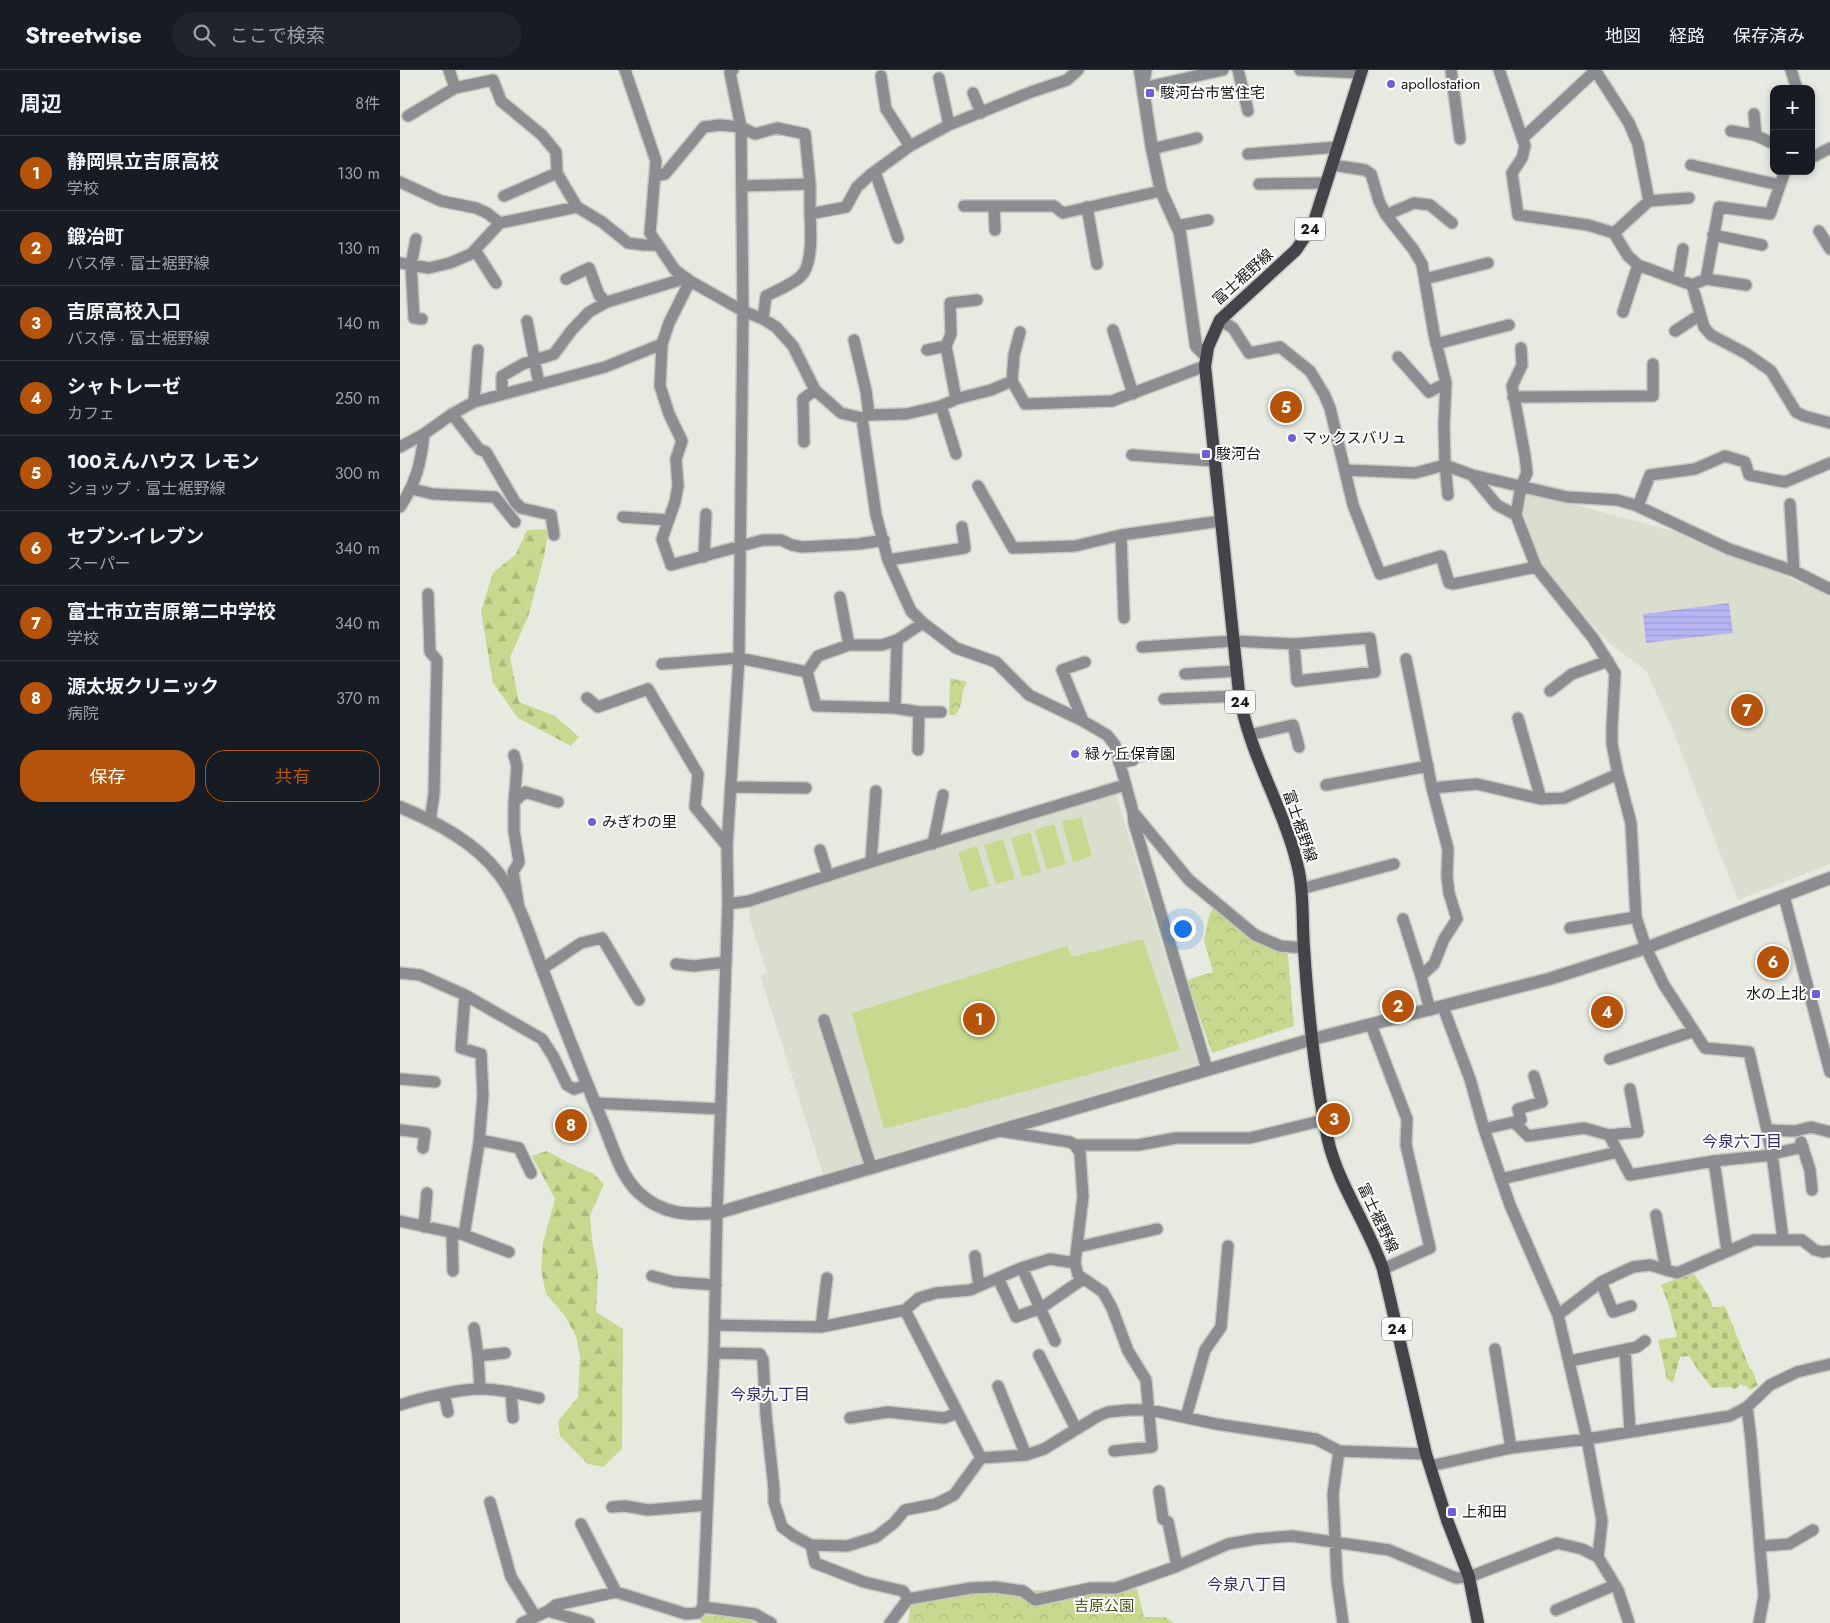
<!DOCTYPE html>
<html lang="ja">
<head>
<meta charset="utf-8">
<style>
  :root { --surface:#171b24; --page:#20242c; --text:#f1f3f6; --muted:#9ea1a6; --line:#363941; --accent:#b45309 }
  body { margin:0; font-family:Jost,"Noto Sans JP",sans-serif; background:var(--page); color:var(--text) }
  .controls { position:absolute; right:15px; top:15px; display:grid; overflow:hidden; border-radius:10px; box-shadow:0 2px 8px #0003 }
  .controls button { width:45px; height:45px; display:grid; place-items:center; padding:0; border:0; border-bottom:1px solid var(--line); background:var(--surface); color:var(--text); font:25px sans-serif }
  .you { position:absolute; left:782px; top:858px; width:18px; height:18px; margin:-12px; border:4px solid #fff; border-radius:50%; background:#1a73e8; box-shadow:0 0 0 8px #1a73e833 }
  .badge { display:grid; place-items:center; width:32px; height:32px; border-radius:50%; background:var(--accent); color:#fff; font-size:16px; font-weight:700 }
  .pin { position:absolute; translate:-50% -50%; border:2px solid #fff; box-shadow:0 1px 5px #0006 }
  .list { margin:0; padding:0; list-style:none }
  h2 { display:flex; justify-content:space-between; align-items:center; height:65px; margin:0; padding:0 20px; font-size:21px }
  h2 small { font-size:16px; font-weight:400; color:var(--muted) }
  .list li { display:grid; grid-template-columns:32px 1fr auto; gap:15px; align-items:center; box-sizing:border-box; height:75px; padding:0 20px; border-top:1px solid var(--line) }
  .list b { display:block; font-size:19px; white-space:nowrap }
  .list p { margin:0; font-size:16px; white-space:nowrap; color:var(--muted) }
  .list em { font-size:16px; font-style:normal; color:var(--muted) }
  .actions { display:flex; gap:10px; padding:15px 20px }
  .actions a { flex:1; padding:11px 0; border:1px solid var(--accent); border-radius:20px; text-align:center; font-size:18px; color:var(--accent) }
  .actions .main { background:var(--accent); color:#fff }
  .icon { flex:none; width:28px; height:28px; fill:none; stroke:currentColor; stroke-width:2; stroke-linecap:round; stroke-linejoin:round }
  .map { position:relative; flex:none; width:1430px; height:1553px; overflow:hidden }
  header { display:flex; align-items:center; gap:30px; box-sizing:border-box; height:70px; padding:0 25px; background:var(--surface); border-bottom:1px solid var(--line) }
  header strong { font-size:24px }
  nav { display:flex; gap:28px; margin-inline-start:auto; font-size:18px }
  .search { width:350px; height:45px; background:var(--page); display:flex; align-items:center; gap:12px; box-sizing:border-box; padding:0 18px; border-radius:28px; color:var(--muted); font-size:19px }
  main { display:flex }
  aside { flex:1; background:var(--surface) }
  .map>svg:first-child { display:block }
</style>
</head>
<body>
<header>
<strong>Streetwise</strong>
<div class="search"><svg class="icon" aria-label="search" viewBox="0 0 24 24"><circle cx="10" cy="10" r="6"/><path d="M15 15l6 6"/></svg>ここで検索</div>
<nav><a>地図</a><a>経路</a><a>保存済み</a></nav>
</header>
<main>
<aside>
<h2>周辺<small>8件</small></h2>
<ul class="list">
<li><span class="badge">1</span><div><b>静岡県立吉原高校</b><p>学校</p></div><em>130 m</em></li>
<li><span class="badge">2</span><div><b>鍛冶町</b><p>バス停 · 富士裾野線</p></div><em>130 m</em></li>
<li><span class="badge">3</span><div><b>吉原高校入口</b><p>バス停 · 富士裾野線</p></div><em>140 m</em></li>
<li><span class="badge">4</span><div><b>シャトレーゼ</b><p>カフェ</p></div><em>250 m</em></li>
<li><span class="badge">5</span><div><b>100えんハウス レモン</b><p>ショップ · 富士裾野線</p></div><em>300 m</em></li>
<li><span class="badge">6</span><div><b>セブン-イレブン</b><p>スーパー</p></div><em>340 m</em></li>
<li><span class="badge">7</span><div><b>富士市立吉原第二中学校</b><p>学校</p></div><em>340 m</em></li>
<li><span class="badge">8</span><div><b>源太坂クリニック</b><p>病院</p></div><em>370 m</em></li>
</ul>
<div class="actions"><a class="main">保存</a><a>共有</a></div>
</aside>
<div class="map">
<svg width="1430" height="1553" viewBox="0 0 1430 1553">
  <defs>
    <pattern id="forest-firs" width="22" height="20" patternUnits="userSpaceOnUse" patternTransform="scale(1.25)"><rect width="22" height="20" fill="#c7d88f"/><path d="M5 1l3.5 6h-7zM16 11l3.5 6h-7z" fill="#aab97a"/></pattern>
    <pattern id="cemetery-stones" width="16" height="16" patternUnits="userSpaceOnUse" patternTransform="scale(1.25)"><rect width="16" height="16" fill="#c7d88f"/><path d="M2 7V4a2 2 0 0 1 4 0v3zM10 15v-3a2 2 0 0 1 4 0v3z" fill="#aab97a"/></pattern>
    <pattern id="park-crowns" width="20" height="18" patternUnits="userSpaceOnUse" patternTransform="scale(1.25)"><rect width="20" height="18" fill="#c7d88f"/><path d="M2 6a3 3 0 1 1 6 0M12 15a3 3 0 1 1 6 0" fill="none" stroke="#aab97a"/></pattern>
    <pattern id="water-rules" width="6" height="5" patternUnits="userSpaceOnUse" patternTransform="scale(1.25)"><rect width="6" height="5" fill="#b6b5f4"/><path d="M0 2.5h6" fill="none" stroke="#9c9bd0"/></pattern>
  </defs>
  <rect width="100%" height="100%" fill="#e7eae1"/>
  <path fill="#dadece" d="M1124 421 1287 465 1430 525V794L1338 830 1274 663 1247 602 1208 572 1140 495 1122 448Z
    M716 724 798 994 423 1104 360 905 367 903 349 847 350 831Z"/>
  <path fill="url(#forest-firs)" d="M149 459 143 491 128 547 110 587 119 632 155 646 179 667 171 676 118 648 93 613 81 541 93 503 116 484 127 460Z
    M147 1081 169 1093 194 1104 204 1114 190 1145 192 1170 198 1203 196 1242 223 1259 222 1379 203 1397 188 1394 160 1366 158 1351 178 1327 180 1287 176 1266 165 1246 146 1224 141 1200 143 1173 155 1129 132 1086Z"/>
  <path fill="url(#cemetery-stones)" d="M1293 1202 1310 1228 1313 1238 1325 1236 1350 1299H1352L1358 1315 1350 1320 1346 1315 1343 1316 1341 1314 1335 1319 1329 1317 1312 1318 1298 1300 1289 1286 1280 1287 1273 1313 1267 1309 1258 1270 1277 1267 1268 1233 1261 1215Z"/>
  <path fill="url(#park-crowns)" d="M550 608 567 612C559 626 565 635 555 645H549Z
    M814 836 886 881 888 885 894 956 812 983 787 910 813 902 804 870 809 846Z
    M737 1519 744 1547H765L774 1553H508L512 1527 587 1521Z
    M300 1545 349 1548 355 1553H301Z"/>
  <path fill="#c7d88f" d="M681 747 692 786 673 792 662 752Z
    M654 754 666 794 647 800 635 760Z
    M630 762 641 802 622 807 611 768Z
    M603 769 615 809 596 814 584 775Z
    M577 776 589 816 570 822 558 782Z
    M743 869 780 980 484 1059 452 943 667 876 672 887Z"/>
  <path fill="url(#water-rules)" d="M1329 533 1333 563 1246 573 1243 544Z"/>
  <g fill="none" stroke-linecap="round" stroke-linejoin="round">
    <g stroke="#c6c8c0" stroke-width="14">
      <path id="minor" d="M49 0 55 18
        M225 0 256 91 250 163 275 200 290 211 343 241 363 249 376 257 393 276 415 320 441 343 462 348 469 345 506 344 541 336 556 329 591 320 612 311 625 334 712 331 805 296
        M746 0 743 18 823 0
        M838 0 848 41
        M900 0 961 3
        M1051 0 1060 69
        M1099 0 1125 76 1122 88 1112 103 1118 145 1188 155 1214 163 1228 186 1238 195 1292 215 1304 257 1311 265 1347 284 1371 301 1396 342 1404 346 1430 353
        M1195 0 1229 53 1238 74 1249 131
        M1391 0 1397 19
        M481 6 486 39 510 76
        M539 8 549 55
        M573 23 581 43
        M1354 44 1356 66
        M8 46 55 18 93 10 101 31 142 65 156 82 157 103 177 137
        M1331 61 1355 65 1374 74
        M1123 68 1196 0
        M752 79 797 68
        M848 84 938 77
        M1411 86H1415L1430 78
        M932 95 965 100 971 104 979 131 986 145 1013 179 1022 194 1034 264 1046 313 1044 354 1045 395 1072 405 1167 427 1217 430 1235 435 1329 479 1394 501 1430 519
        M1291 95 1379 115
        M475 102 498 168
        M255 106 265 104 304 57 320 55 341 57 355 64 377 58 405 64 410 114V144
        M0 112 41 131 76 138 87 143 100 153
        M859 114 926 113
        M342 116 410 114
        M104 126 157 103
        M564 136H654L663 143 761 121
        M594 136 595 160
        M687 137 697 194
        M986 145 1014 133 1030 135 1052 153
        M777 156 808 150
        M1419 161 1430 179
        M1214 163 1249 131 1289 128
        M1313 165 1362 175
        M16 169 11 195 14 248 22 249
        M75 180 96 213
        M0 193 29 198 50 193 71 184 100 153 177 137 202 152 228 173 244 175H257
        M166 209 189 198 199 225 206 232
        M1025 209 1088 193
        M1278 209 1283 179
        M1306 209 1346 215
        M1292 215 1306 209 1319 137 1370 144 1385 101
        M1223 242 1238 195
        M363 249 366 226C376 221 393 214 401 206 413 195 411 160 410 144L446 137 457 117 470 105 510 76 549 55 631 22 667 10 678 0
        M820 250 833 258 849 283 880 277 910 301 924 324 930 338 953 435 980 504 1041 486 1049 513 1053 514 1136 497
        M127 251 139 314
        M713 260 733 324
        M1275 261 1300 245
        M454 270 466 321 469 345
        M262 274 260 316 269 344 282 371 276 389 278 416 275 432 262 469 271 495 363 470H381L392 475 402 477 459 474 484 470
        M1036 274 1109 255
        M1121 278 1122 295 1112 316 1125 386 1127 403 1121 416 1116 445 1136 497 1193 568 1215 603 1212 657V674L1218 704 1231 753 1236 847 1246 878 1264 915 1305 978 1349 982 1367 1060
        M527 280 546 276
        M998 287 1029 322 1046 313
        M612 311 614 285 620 262
        M102 324V306L123 294 154 284 171 261 189 242 207 232 286 208
        M1113 327 1253 326V294
        M556 329 546 276 551 264 550 233 577 230
        M74 332 78 280
        M541 336 556 384
        M52 344 79 379 86 382 115 432 121 438 151 445 154 465
        M462 348 476 445 488 490 511 541 523 553 556 578 596 592 629 625 683 651 707 665 715 675 733 742 734 753 807 999
        M404 372 403 329 415 320
        M0 377 24 364 52 344 74 332 205 297 262 274 269 253 290 211
        M732 385 814 391
        M945 400 1015 403 1045 395 1048 425
        M1072 405 1097 435 1116 445
        M578 416 613 478 675 476 721 465 821 451
        M12 419 33 424 95 427 115 452
        M1390 434 1394 501
        M1238 436 1250 405 1295 399 1325 386 1345 392 1349 405 1385 412 1430 393
        M0 437C16 413 21 393 24 364
        M223 447 268 450
        M721 465 724 548
        M304 487 306 444
        M488 490 565 478 562 457
        M28 524 30 582 37 590 34 724 30 751
        M440 527 449 575
        M742 577 834 571 894 574 970 568 975 602 897 611 894 574
        M1006 589 1032 718 1048 779 1047 806 1049 823 1057 849 1044 869 1034 894 1021 906 1030 940
        M262 594 339 588 407 602 418 586 449 575H482L497 570 523 553
        M407 602 416 636 495 638 519 642H541
        M785 604 837 601
        M1150 621 1172 604 1208 591
        M187 628 198 637 248 619 298 704 295 737 327 776
        M764 629 839 626
        M495 638 497 570
        M1118 648 1141 729
        M683 651 662 600 685 592
        M849 665 893 655 899 677
        M518 680 519 642
        M114 685 117 696 114 735V761L119 792 113 802 118 832
        M719 693 733 690 737 686 769 682
        M926 715 1028 696
        M331 717 406 718
        M1032 718 1077 714 1141 729 1164 728 1218 704
        M114 732 125 722 158 732
        M733 742 789 810 855 865 880 876 904 878
        M533 774 543 725
        M420 780 428 806
        M471 792 476 721
        M901 819 994 794
        M1384 826 1430 1002
        M328 834 349 831 471 792 725 715
        M1003 849 1021 906
        M1170 858 1236 847
        M276 894 294 896 326 892
        M142 899 181 873 202 868 239 930
        M0 903 20 905 65 925 142 969 153 986 167 1015 174 1019 187 1015
        M1043 937 1070 1009 1084 1059 1110 1135 1158 1245 1187 1369 1202 1451 1198 1487
        M424 950 471 1097
        M971 955 1007 1049 1006 1075 1030 1178 983 1199
        M1210 989 1294 961
        M0 1009 35 1012
        M195 1033 321 1039
        M1114 1052 1121 1050 1118 1039 1142 1032 1134 1006
        M1084 1059 1114 1052 1128 1066 1184 1058 1209 1065 1230 1105 1314 1091 1372 1085 1367 1060 1395 1061 1411 1057 1430 1062
        M0 1060 25 1063 23 1078
        M599 1061 670 1072 675 1075H738L776 1068H850L924 1050
        M1209 1065 1238 1062 1230 1019
        M80 1070 119 1078 131 1103
        M1401 1072 1410 1100 1412 1120
        M675 1075 680 1083 683 1126 675 1193 678 1205 703 1222 712 1238 728 1281 746 1310 752 1377 714 1381
        M1314 1091 1327 1181
        M1101 1109 1218 1082
        M1256 1145 1266 1200
        M0 1151 64 1165 109 1182
        M24 1157 27 1123
        M52 1163 53 1201
        M64 1165 79 1073 83 1025 81 984 61 978 65 925
        M1383 1169 1372 1084 1403 1077
        M678 1177 757 1159
        M575 1186 579 1216
        M622 1198 655 1271
        M252 1206 274 1212 316 1215
        M598 1208 616 1247 641 1238 683 1209
        M1201 1212 1213 1242 1231 1236
        M505 1240 581 1388
        M1158 1245 1201 1212 1233 1197 1250 1195 1277 1203 1354 1170H1402L1415 1180 1423 1182 1430 1181
        M315 1255 421 1257 505 1240 519 1228 536 1223 570 1220 621 1198 650 1189 675 1193
        M421 1257 427 1208
        M74 1258 78 1286 80 1319
        M1095 1279 1111 1378
        M1225 1280 1230 1362
        M314 1283 360 1284 363 1290 366 1345 374 1419V1432L382 1457 394 1466 411 1475 447 1476 476 1467 494 1453 505 1440 536 1434 554 1425 581 1388 626 1385 644 1379 698 1346 708 1342 728 1340H750L816 1354 916 1369 939 1381 1026 1384
        M639 1285 676 1359
        M78 1286 105 1283
        M1170 1291 1237 1277 1245 1271
        M598 1316 626 1385
        M111 1322 113 1348
        M44 1324 48 1342
        M0 1335C21 1328 59 1319 81 1319 101 1319 120 1324 139 1328
        M1347 1337 1351 1370 1364 1526 1359 1553
        M786 1347 805 1280 821 1257 828 1176
        M450 1348 488 1342 544 1348 558 1343
        M939 1381 933 1424 937 1510 943 1553
        M1030 1396 1111 1378 1187 1369 1330 1346 1347 1337 1370 1315 1397 1302 1430 1294
        M759 1421 763 1449 768 1452 777 1496
        M90 1432 111 1507 135 1546
        M212 1437 225 1436 248 1440 307 1435
        M181 1454 216 1522
        M411 1475 415 1493 464 1512 503 1521 508 1529 571 1518 595 1517 623 1521 635 1530 691 1518H716L775 1497 828 1474 856 1469 892 1466 989 1480 1056 1508 1069 1507 1157 1473 1182 1479 1198 1487 1218 1520 1229 1553
        M1361 1476 1389 1474 1413 1460
        M303 1537 355 1544 371 1553
        M1156 1540 1215 1515
        M148 1541 189 1553
        M122 1553 148 1541 156 1535 216 1522 286 1544 298 1543 303 1537 314 1283 317 1143 328 834 327 776 339 588 343 241 341 57 330 3 333 0
        M490 1553 508 1529"/>
    </g>
    <g stroke="#c6c8c0" stroke-width="15">
      <path id="tertiary" d="M740 0 752 79 761 121 780 163 796 276 806 286
        M0 737C36 752 75 772 99 804 121 833 130 868 143 901 162 952 182 1002 203 1053 213 1077 220 1105 239 1123 263 1145 287 1145 317 1143L913 969 1149 909 1246 878 1430 808"/>
    </g>
    <g stroke="#c6c8c0" stroke-width="15">
      <path id="primary" d="M962 0 913 155 896 180 820 250 808 277 805 296 839 623C849 686 886 740 899 802 904 827 902 853 904 878 908 939 915 1010 928 1070 938 1114 968 1155 983 1199L1026 1384 1047 1450 1069 1507 1078 1553"/>
    </g>
    <use href="#minor" stroke="#8c8d90" stroke-width="11"/>
    <use href="#tertiary" stroke="#8c8d90" stroke-width="12"/>
    <use href="#primary" stroke="#434349" stroke-width="12"/>
  </g>
  <g fill="#6e5fda" stroke="#fff" stroke-width="2">
    <circle cx="991" cy="14" r="5"/>
    <rect x="745" y="18" width="10" height="10" rx="2.5"/>
    <circle cx="892" cy="368" r="5"/>
    <rect x="801" y="379" width="10" height="10" rx="2.5"/>
    <circle cx="675" cy="684" r="5"/>
    <circle cx="192" cy="752" r="5"/>
    <rect x="1411" y="919" width="10" height="10" rx="2.5"/>
    <rect x="1047" y="1437" width="10" height="10" rx="2.5"/>
  </g>
  <g text-anchor="middle" stroke-width="4" stroke-linejoin="round" paint-order="stroke">
    <g fill="#fff" stroke="#5c5c5a" stroke-width="1">
      <rect x="895" y="147.5" width="30" height="23" rx="4"/>
      <rect x="825" y="620.5" width="30" height="23" rx="4"/>
      <rect x="982" y="1247.5" width="30" height="23" rx="4"/>
    </g>
    <g font-size="14" font-weight="bold" fill="#161614">
      <text x="910" y="164">24</text>
      <text x="840" y="637">24</text>
      <text x="997" y="1264">24</text>
    </g>
    <g font-size="15" fill="#161614" stroke="#fff" text-anchor="start">
      <text x="1001" y="19">apollostation</text>
      <text x="760" y="28">駿河台市営住宅</text>
      <text x="902" y="373">マックスバリュ</text>
      <text x="816" y="389">駿河台</text>
      <text x="685" y="689">緑ヶ丘保育園</text>
      <text x="202" y="757">みぎわの里</text>
      <text x="1406" y="929" text-anchor="end">水の上北</text>
      <text x="1062" y="1447">上和田</text>
    </g>
    <g font-size="15" fill="#161614" stroke="#fff">
      <text transform="translate(843 207) rotate(-42)" y="5">富士裾野線</text>
      <text transform="translate(900 756) rotate(71)" y="5">富士裾野線</text>
      <text transform="translate(978 1148) rotate(65)" y="5">富士裾野線</text>
    </g>
    <g font-size="15" fill="#465114" stroke="#fff">
      <text x="704" y="1541">吉原公園</text>
    </g>
    <g font-size="16" fill="#312b66" stroke="#fff">
      <text x="1342" y="1077">今泉六丁目</text>
      <text x="370" y="1330">今泉九丁目</text>
      <text x="847" y="1520">今泉八丁目</text>
    </g>
  </g>
</svg>
<div class="controls">
<button>+</button>
<button>−</button>
</div>
<div class="you"></div>
<div class="pin badge" style="left:579px;top:949px">1</div>
<div class="pin badge" style="left:998px;top:936px">2</div>
<div class="pin badge" style="left:934px;top:1049px">3</div>
<div class="pin badge" style="left:1207px;top:942px">4</div>
<div class="pin badge" style="left:886px;top:337px">5</div>
<div class="pin badge" style="left:1373px;top:892px">6</div>
<div class="pin badge" style="left:1347px;top:640px">7</div>
<div class="pin badge" style="left:171px;top:1055px">8</div>
</div>
</main>
</body>
</html>
